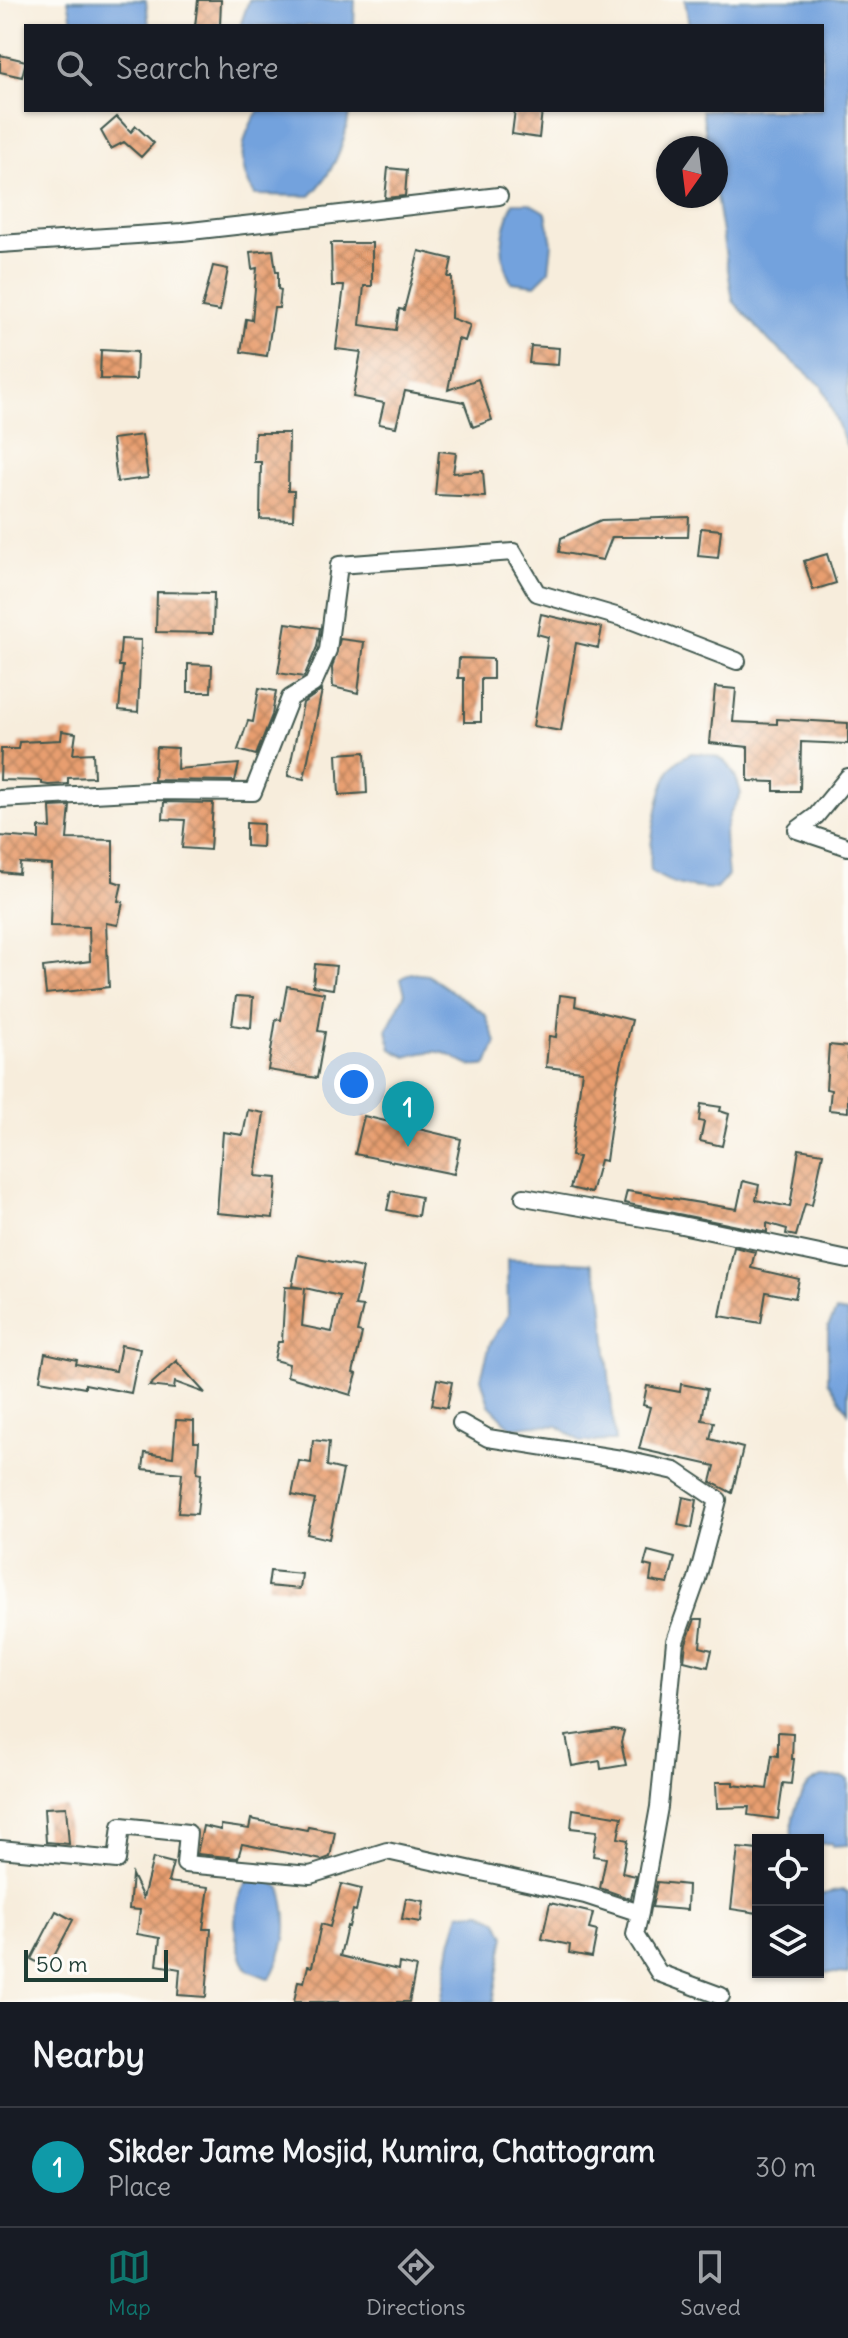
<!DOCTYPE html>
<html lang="en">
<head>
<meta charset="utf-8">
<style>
  :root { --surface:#171b24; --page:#242831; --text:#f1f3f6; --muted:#9ea1a6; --line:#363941; --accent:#0f766e }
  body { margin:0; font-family:Delius,sans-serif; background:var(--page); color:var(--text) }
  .controls { position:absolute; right:24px; bottom:24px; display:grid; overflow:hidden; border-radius:0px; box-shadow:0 2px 6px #0004 }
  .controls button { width:72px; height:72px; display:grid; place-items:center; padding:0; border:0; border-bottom:2px solid var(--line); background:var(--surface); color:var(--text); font:40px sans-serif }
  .compass { position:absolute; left:656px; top:136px; width:72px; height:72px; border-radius:50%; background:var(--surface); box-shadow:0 2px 6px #0004; rotate:194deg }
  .scale { position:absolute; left:24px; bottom:20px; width:144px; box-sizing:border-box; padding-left:8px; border:4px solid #1f3d34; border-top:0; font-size:22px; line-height:28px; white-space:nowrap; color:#1f3d34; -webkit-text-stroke:6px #fdfcf7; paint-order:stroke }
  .you { position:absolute; left:354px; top:1084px; width:28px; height:28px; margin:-20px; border:6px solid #fff; border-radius:50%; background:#1a73e8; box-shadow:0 0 0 12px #1a73e833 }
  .badge { display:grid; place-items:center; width:52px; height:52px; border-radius:50%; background:var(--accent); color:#fff; font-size:26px; font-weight:700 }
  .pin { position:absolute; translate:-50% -66px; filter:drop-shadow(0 2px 4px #0008) }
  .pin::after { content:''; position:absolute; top:42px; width:28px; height:24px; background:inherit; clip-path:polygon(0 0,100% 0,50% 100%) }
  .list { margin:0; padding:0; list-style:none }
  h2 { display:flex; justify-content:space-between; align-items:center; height:104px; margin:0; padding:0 32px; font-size:34px }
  h2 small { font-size:26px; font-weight:400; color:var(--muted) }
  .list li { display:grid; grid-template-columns:52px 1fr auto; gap:24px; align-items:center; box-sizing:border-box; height:120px; padding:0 32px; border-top:2px solid var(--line) }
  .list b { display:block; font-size:30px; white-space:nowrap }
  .list p { margin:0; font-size:26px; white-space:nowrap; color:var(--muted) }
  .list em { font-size:26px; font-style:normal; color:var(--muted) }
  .icon { flex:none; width:44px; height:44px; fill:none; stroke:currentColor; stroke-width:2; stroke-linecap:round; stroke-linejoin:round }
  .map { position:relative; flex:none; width:848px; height:2002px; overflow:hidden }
  .search { position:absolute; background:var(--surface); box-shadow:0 2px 6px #0004; left:24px; right:24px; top:24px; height:88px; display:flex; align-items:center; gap:20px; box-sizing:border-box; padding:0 28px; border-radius:0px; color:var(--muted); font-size:30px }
  .sheet { height:224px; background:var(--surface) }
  nav { display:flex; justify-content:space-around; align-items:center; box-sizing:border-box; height:112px; border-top:2px solid var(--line); background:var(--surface); font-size:22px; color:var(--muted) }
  nav a { display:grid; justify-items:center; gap:4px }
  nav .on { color:var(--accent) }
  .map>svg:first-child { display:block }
</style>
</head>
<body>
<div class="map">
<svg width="848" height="2002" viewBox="0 0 848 2002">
  <defs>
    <pattern id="building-cross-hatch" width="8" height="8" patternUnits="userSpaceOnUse" patternTransform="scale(2)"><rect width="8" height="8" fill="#e89e6f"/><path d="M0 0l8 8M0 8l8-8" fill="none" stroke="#bb825c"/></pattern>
  </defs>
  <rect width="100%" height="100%" fill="#fdfcf7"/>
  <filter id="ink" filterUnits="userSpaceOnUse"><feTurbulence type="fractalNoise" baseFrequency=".0125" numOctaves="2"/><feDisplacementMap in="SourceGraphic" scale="16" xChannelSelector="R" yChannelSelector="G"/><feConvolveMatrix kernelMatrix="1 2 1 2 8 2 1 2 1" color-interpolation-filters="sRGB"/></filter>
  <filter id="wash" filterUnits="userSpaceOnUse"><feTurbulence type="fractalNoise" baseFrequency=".006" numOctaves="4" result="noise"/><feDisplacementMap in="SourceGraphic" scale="32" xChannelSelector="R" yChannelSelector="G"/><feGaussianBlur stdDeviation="1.8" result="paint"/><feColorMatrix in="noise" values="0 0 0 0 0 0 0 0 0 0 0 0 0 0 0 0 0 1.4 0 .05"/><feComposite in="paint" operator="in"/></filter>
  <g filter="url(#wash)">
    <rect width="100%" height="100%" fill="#f7eddc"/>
    <path fill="#73a2dd" stroke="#497088" stroke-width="2" d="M68 0H146L149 26H73Z
      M249 0H355L354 26H240Z
      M685 0H848V449L822 386 771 343 733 301 716 196V148H708L702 110H822V26H689Z
      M259 110H346L349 115C344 147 333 174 310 196L255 195C236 167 240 137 259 110Z
      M513 203H529L546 213 552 243 549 271 535 285 511 282C497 256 502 230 513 203Z
      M691 753C724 754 733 762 741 794L730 813 724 834 728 876 716 889C691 888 671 886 651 871 648 849 659 780 675 764 679 759 686 756 691 753Z
      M411 973 428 975 485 1014 496 1042 487 1065C462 1071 460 1055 439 1052 428 1051 416 1054 406 1057L391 1049 387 1030 405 993 401 979Z
      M507 1259 591 1263 601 1287 615 1441 581 1442 558 1426 534 1425 512 1428 489 1405 481 1378 490 1344 508 1315Z
      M836 1311 848 1313V1412L828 1381V1327Z
      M821 1777H842L848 1780V1845L832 1846V1843L818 1844V1840H793C788 1826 798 1795 809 1784 812 1781 817 1779 821 1777Z
      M265 1877 281 1888C290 1927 288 1942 270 1979L247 1970C233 1942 229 1905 249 1879Z
      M842 1890 848 1892V1974L818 1972V1895Z
      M481 1912 498 1921 505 1936 493 2002H441L451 1943 460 1913Z"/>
    <g id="blocks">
      <path fill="url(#building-cross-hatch)" fill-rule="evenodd" d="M198 0H221L220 26H195Z
        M0 55 26 61 22 77 0 72Z
        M515 110H542L539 138 512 134Z
        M117 117 131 132 136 126 154 143 141 157 124 142 111 149 101 131Z
        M388 168 407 170 405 196 385 198Z
        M331 243H372V286H364L360 325 396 330 399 309 404 310 419 251 452 259 448 277H452L451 318 470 325 465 341 458 339 448 390 478 379 492 420 473 427 464 402 405 391 396 427 379 424 384 403 353 397 361 352 336 349 344 286H332Z
        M273 250 276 272H278V289L281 290 279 308H274L267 356 241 352 246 319 252 320 257 268 252 269 250 252Z
        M213 266 228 269 220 311 202 308Z
        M531 346 559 348 558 365 529 363Z
        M101 350 137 352 136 380 100 379Z
        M255 433H289L288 491H294L293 520 260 519 261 462H254Z
        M142 435 148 478 117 482 112 439Z
        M439 451 456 453 453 473 483 471 485 497 435 495Z
        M689 517 688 537H612L603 560 559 552 561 538 601 520Z
        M701 528 721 530 718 558 698 556Z
        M827 554 836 583 813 590 804 561Z
        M157 592 214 593 213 633 156 632Z
        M541 614 602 628 598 648 576 643 561 731 533 726 548 637 537 634Z
        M286 623 320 628 317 647 304 677 278 673Z
        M121 639 141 640 138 712 119 710 123 666H119Z
        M340 639 364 642 358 693 333 687 332 668Z
        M459 658 493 659V679H481V722H464V678H458Z
        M188 664 212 665 211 692H188Z
        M715 687 736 689 733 722 777 724V719L848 723V744L801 742 800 791H774V782L748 781V747L710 743Z
        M259 688 276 691 272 715 256 755 238 750 248 721 253 722Z
        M322 690 304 779 288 776 303 703Z
        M62 731 76 733 73 754 93 753 94 777 68 778V784L48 785 42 784V781L0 780 1 749H18L19 742 61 740Z
        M156 747 178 748 177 769 239 764 235 781 154 780Z
        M365 752 367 793 339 795 337 754Z
        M164 802 213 803 210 850 182 848 185 820 163 819Z
        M70 806 67 839 113 840V881L122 884 118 901 123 902 118 925 106 923 109 987 46 994 43 967 90 961 89 927 50 926 52 865 20 863 19 874 0 872V836L39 839V827L51 828 50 807Z
        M246 823 263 824 262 847 246 846Z
        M315 964 336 966 333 989 313 986Z
        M287 986 324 993 318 1031 325 1032 317 1078 268 1070 276 1019 281 1020Z
        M560 995 576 997 575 1006 632 1020 616 1087 606 1161 600 1160 591 1193 570 1188 579 1157 571 1156 582 1071 546 1067 549 1036 556 1037Z
        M236 996 253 997 251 1028 232 1025Z
        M829 1045 848 1047V1112L829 1110 831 1090 826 1089Z
        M701 1104 721 1107 720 1111 729 1114 722 1146 700 1141 704 1122 699 1121Z
        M248 1110 264 1113 255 1176 277 1178 273 1218 217 1213 223 1132 243 1135Z
        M364 1116 461 1139 454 1174 355 1154Z
        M799 1149 823 1153 812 1205 805 1204 796 1236 786 1234 787 1229 767 1223V1232L624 1203 627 1191 737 1209 743 1181 759 1185 756 1200 790 1207Z
        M391 1191 421 1197 418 1216 387 1210Z
        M734 1247 755 1252 751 1268 799 1279 795 1298 766 1292 761 1323 720 1316Z
        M298 1255 363 1268 355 1306 363 1307 357 1332 362 1333 353 1373 357 1374 351 1395 287 1376 289 1364 274 1360 278 1342H282L285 1287 303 1288 292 1286ZM305 1288 340 1296 332 1332 302 1326Z
        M121 1345 140 1349 131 1393 85 1384V1388L40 1380 45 1353 77 1360 76 1364 116 1371Z
        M177 1361V1362L205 1393 175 1382 174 1389 149 1386Z
        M437 1379 452 1382 447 1408 432 1405Z
        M681 1384 707 1389 702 1420 714 1422 710 1439 743 1448 732 1493 711 1482 715 1466 639 1449 650 1407 643 1405 647 1386 680 1392Z
        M176 1420 194 1421V1442H199L197 1473 201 1474 197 1514 178 1513 182 1473 143 1469 145 1453 173 1457Z
        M313 1440 329 1442 327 1466 343 1470 329 1539 307 1534 315 1500 292 1495 299 1461 311 1463Z
        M683 1497 697 1500 692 1528 678 1525Z
        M648 1551 675 1558 668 1584 650 1581 652 1567 644 1565Z
        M270 1571 302 1574 300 1589 268 1586Z
        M695 1619H703L700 1647 712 1650 708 1667 684 1661 686 1643Z
        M614 1729 624 1731 621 1742 626 1765 601 1769 600 1761 572 1766 566 1736Z
        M778 1732 793 1733 792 1759H794L791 1784 783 1783 778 1819 748 1815 749 1807 717 1808 716 1782H733V1785L767 1789 772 1755 778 1756Z
        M66 1807 69 1844 46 1842 44 1808Z
        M573 1809 622 1817 618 1838 628 1840 622 1873 636 1876 631 1899 600 1888 606 1858 593 1856 597 1831 571 1828Z
        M251 1819 307 1830 308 1827 335 1832 330 1857 322 1860 242 1844 238 1858 197 1854 203 1826 221 1830V1825L249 1829Z
        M738 1848 758 1850V1913L731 1909Z
        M153 1858 173 1863 168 1882 209 1887 203 1929H211L206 1997 178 1995 180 1969 157 1965 160 1938 137 1934 140 1910 129 1909 132 1875 143 1898Z
        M657 1882 688 1885 687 1910 652 1907Z
        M341 1884 361 1889 356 1911 353 1910 349 1927 347 1926 340 1956 398 1970 399 1963 416 1967 409 2002H294L298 1981 304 1982 308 1966 312 1967 321 1924 330 1927Z
        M406 1898 424 1901 421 1922 402 1919Z
        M550 1903 593 1913 589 1929 597 1931 592 1957 569 1953 570 1945 542 1939Z
        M56 1911 73 1920 48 1968 31 1959Z"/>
    </g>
  </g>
  <g filter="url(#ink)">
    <use href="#blocks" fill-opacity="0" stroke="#3f574d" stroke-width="2"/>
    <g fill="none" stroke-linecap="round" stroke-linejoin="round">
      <g stroke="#3f574d" stroke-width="20">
        <path id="minor" d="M0 244 182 232 499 196
          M848 777 816 816 797 830 848 847
          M0 799 150 791 253 792 290 698 313 684 328 650 339 565 513 552 537 593 633 621 737 661
          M524 1197 672 1223 848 1260
          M0 1849 117 1860 121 1826 188 1833 185 1864 310 1875 387 1851 585 1895 640 1913 659 1807 675 1641 697 1579 718 1500 675 1471 621 1459 488 1438 461 1423
          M640 1913 635 1935 659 1973 721 1996"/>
      </g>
      <use href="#minor" stroke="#fff" stroke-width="16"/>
    </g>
  </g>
</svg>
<div class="controls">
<button><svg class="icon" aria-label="locate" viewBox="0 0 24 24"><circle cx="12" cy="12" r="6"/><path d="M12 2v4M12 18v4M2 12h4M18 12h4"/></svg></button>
<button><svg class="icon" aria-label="layers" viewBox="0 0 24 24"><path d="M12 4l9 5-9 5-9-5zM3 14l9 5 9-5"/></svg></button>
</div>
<svg class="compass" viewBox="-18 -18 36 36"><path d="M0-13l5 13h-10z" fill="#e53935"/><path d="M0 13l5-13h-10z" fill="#9ea1a6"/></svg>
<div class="scale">50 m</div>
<div class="you"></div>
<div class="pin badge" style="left:408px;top:1147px;background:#0f9aa8">1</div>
<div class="search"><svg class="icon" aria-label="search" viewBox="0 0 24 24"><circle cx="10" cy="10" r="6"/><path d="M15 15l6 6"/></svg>Search here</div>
</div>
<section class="sheet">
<h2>Nearby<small></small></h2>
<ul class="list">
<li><span class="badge" style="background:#0f9aa8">1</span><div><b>Sikder Jame Mosjid, Kumira, Chattogram</b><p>Place</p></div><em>30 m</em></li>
</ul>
</section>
<nav>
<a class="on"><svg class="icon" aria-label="map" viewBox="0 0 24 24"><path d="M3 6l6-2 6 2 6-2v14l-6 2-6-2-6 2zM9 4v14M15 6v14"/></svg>Map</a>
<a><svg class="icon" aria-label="directions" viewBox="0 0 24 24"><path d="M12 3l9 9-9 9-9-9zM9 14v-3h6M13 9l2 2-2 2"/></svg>Directions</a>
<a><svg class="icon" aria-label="saved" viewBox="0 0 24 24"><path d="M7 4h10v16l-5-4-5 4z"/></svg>Saved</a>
</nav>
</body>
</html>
